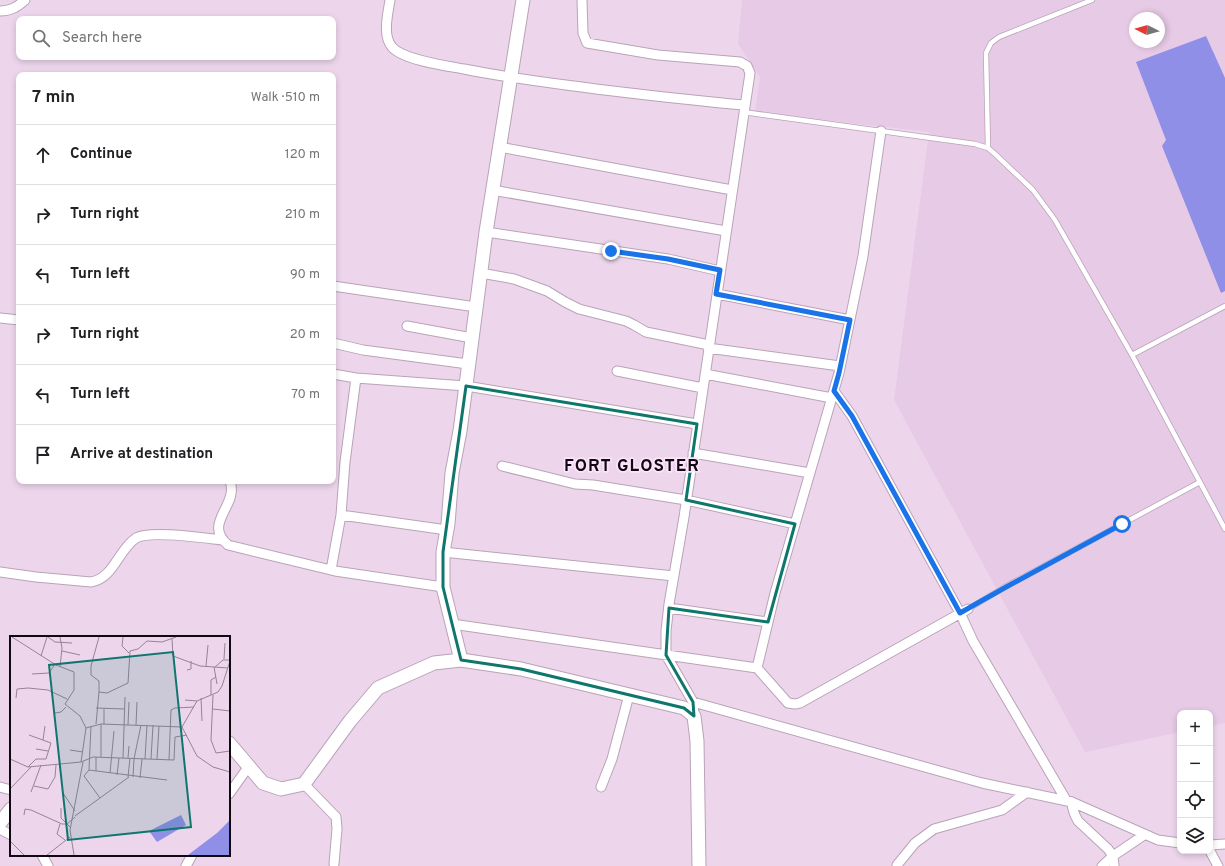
<!DOCTYPE html>
<html lang="en">
<head>
<meta charset="utf-8">
<style>
  :root { --surface:#fff; --page:#f6f6f6; --text:#202124; --muted:#757577; --line:#e0e0e0 }
  body { margin:0; font-family:Overpass,sans-serif; background:var(--page); color:var(--text) }
  .controls { position:absolute; right:12px; bottom:12px; display:grid; overflow:hidden; border-radius:8px; box-shadow:0 2px 6px #0003 }
  .controls button { width:36px; height:36px; display:grid; place-items:center; padding:0; border:0; border-bottom:1px solid var(--line); background:var(--surface); color:var(--text); font:20px sans-serif }
  .compass { position:absolute; left:1129px; top:12px; width:36px; height:36px; border-radius:50%; background:var(--surface); box-shadow:0 2px 6px #0003; rotate:276deg }
  .stop { position:absolute; width:12px; height:12px; margin:-9px; border:3px solid #1a73e8; border-radius:50%; background:#fff }
  .stop.end { background:#1a73e8; border-color:#fff; box-shadow:0 1px 4px #0008 }
  .list { margin:0; padding:0; list-style:none }
  h2 { display:flex; justify-content:space-between; align-items:center; height:52px; margin:0; padding:0 16px; font-size:17px }
  h2 small { font-size:13px; font-weight:400; color:var(--muted) }
  .list li { display:grid; grid-template-columns:26px 1fr auto; gap:12px; align-items:center; box-sizing:border-box; height:60px; padding:0 16px; border-top:1px solid var(--line) }
  .list b { display:block; font-size:15px; white-space:nowrap }
  .list em { font-size:13px; font-style:normal; color:var(--muted) }
  .icon { flex:none; width:22px; height:22px; fill:none; stroke:currentColor; stroke-width:2; stroke-linecap:round; stroke-linejoin:round }
  .map { position:relative; flex:none; width:1225px; height:866px; overflow:hidden }
  .search { position:absolute; background:var(--surface); box-shadow:0 2px 6px #0003; left:16px; top:16px; width:320px; height:44px; display:flex; align-items:center; gap:10px; box-sizing:border-box; padding:0 14px; border-radius:8px; color:var(--muted); font-size:15px }
  .panel { position:absolute; background:var(--surface); box-shadow:0 2px 6px #0003; left:16px; top:72px; width:320px; height:412px; border-radius:8px }
  .map>svg:first-child { display:block }
</style>
</head>
<body>
<div class="map">
<svg width="1225" height="866" viewBox="0 0 1225 866">
  <rect width="100%" height="100%" fill="#edd6ec"/>
  <path fill="#e7cae5" fill-rule="evenodd" d="M742 0H1225V723L1210 726V713H1180V732L1085 752 894 400 929 132 755 112 760 77 738 44ZM1135 18H1159V42H1135Z"/>
  <path fill="#8f8fe7" d="M1206 36 1225 78V291L1221 293 1162 146 1166 140 1136 62Z"/>
  <g fill="none" stroke-linecap="round" stroke-linejoin="round">
    <g stroke="#b9a3b8" stroke-width="6">
      <path id="lane" d="M743 112 975 144 988 148 995 154 1033 190 1055 220 1132 355 1225 529
        M988 148 986 53 991 43 999 37 1092 0
        M1132 355 1225 306
        M968 609 1005 587 1200 482"/>
    </g>
    <g stroke="#b9a3b8" stroke-width="11">
      <path id="street" d="M390 0C388 13 382 36 392 47 403 60 447 66 464 69 508 78 552 83 596 89 646 95 695 101 744 105
        M582 0 583 33 587 43 658 55 740 62 747 66 750 73 684 517 669 604 666 631V655L693 702 694 716
        M0 11C11 11 17 7 25 0
        M499 147 732 190
        M492 190 726 231
        M486 232 668 259 720 271
        M481 273 514 279 547 291 565 302 579 309 626 321 634 325 646 332 709 345
        M333 286 476 307
        M717 294 850 320
        M0 318 19 320
        M407 326 472 338
        M333 343 363 350 468 364
        M708 348 840 366
        M617 371 703 388
        M333 374 356 378 466 386 697 424
        M705 374 832 398
        M834 391 852 416 960 613 973 641 1066 800
        M693 453 810 473
        M502 466 575 484 593 485 686 500 795 524
        M230 481C239 506 202 523 228 545L335 571 443 587
        M341 515 447 530
        M443 552 674 576
        M331 570 341 515 345 462 356 378
        M0 572 36 577 91 582C114 578 118 550 136 538 150 530 204 538 222 540
        M669 608 768 622
        M452 624 757 668 775 593 839 373 863 256 881 131
        M757 668 788 703 795 704 800 703 968 609
        M693 702 982 783 1072 802 1158 840 1180 843
        M304 784 336 817 337 829 334 864
        M0 787 11 790
        M601 787 612 759 629 695
        M229 794 249 766
        M1072 802C1072 809 1074 814 1078 821L1108 849 1113 856 1114 866
        M0 829 11 835
        M1210 845 1225 844
        M1210 851 1218 866
        M42 855 48 866
        M897 865 915 843 934 829 1002 810 1027 792
        M186 866 192 855
        M1102 866 1113 856 1144 835"/>
    </g>
    <g stroke="#b9a3b8" stroke-width="15">
      <path id="secondary" d="M461 660 443 587V552L448 524 452 473 460 431 486 232 523 0
        M229 743 263 783 281 789 304 784 350 721 378 688 434 663 461 660 521 669 684 708 694 716 697 741 699 866
        M0 823 11 809"/>
    </g>
    <use href="#lane" stroke="#fff" stroke-width="4.5"/>
    <use href="#street" stroke="#fff" stroke-width="9"/>
    <use href="#secondary" stroke="#fff" stroke-width="13"/>
  </g>
  <g fill="none" stroke-linecap="round" stroke-linejoin="round">
    <path stroke="#1a73e8" stroke-width="5" d="M611 251 668 259 720 270 716 294 850 320 839 373 834 391 852 416 960 613 1006 587 1122 524"/>
  </g>
  <path fill="none" stroke="#0f766e" stroke-width="3" stroke-linejoin="round" d="M466 386 697 424 686 500 795 524 768 622 669 608 666 655 693 702 694 716 684 708 521 669 461 660 443 587V552Z"/>
  <g text-anchor="middle" stroke-width="3.5" stroke-linejoin="round" paint-order="stroke">
    <g font-size="17" font-weight="bold" letter-spacing="1" fill="#110911" stroke="#fbe3f9">
      <text x="632" y="471">FORT GLOSTER</text>
    </g>
  </g>
  <g transform="translate(10 636)">
    <rect width="220" height="220" fill="#edd6ec"/>
    <path d="M171 179 176 189 147 206 139 195ZM220 184V219H178L207 197Z" fill="#8f8fe7"/>
    <path fill="none" stroke="#958494" stroke-width="1" d="M38 1 45 6 62 7M50 1 52 12 50 31M89 1 81 30V39L89 45V56M113 1 112 10 119 17M162 3 163 20 190 30 218 32M52 15 70 19M31 20 37 1M214 23 215 7M196 30 198 9M204 31 207 48M205 31 213 24H220M177 34 181 33V25M22 38 39 37 45 28M201 59V44L206 41M203 59 201 104 206 117 220 115M6 62 7 53 18 52 38 54 57 63M191 62 192 85M175 64 187 65M86 72 114 73M203 73 220 75M45 77 51 76 56 71M86 88 89 56 97 57 118 47 120 15 128 13 137 5 152 6 166 1M91 88V121M94 88V73M118 89 119 66M126 89 127 66M81 90 79 134 157 144M172 91 187 120 203 131 220 136M76 92 91 88 172 91 187 65 208 56 212 50 220 25M33 104 35 90M26 113 38 115M60 114 73 116M113 122 115 61M118 122 119 110M0 123 18 131 71 126 76 92 70 80 55 68 64 54V36L46 29 2 1M124 123 131 89M135 123 137 89M141 123 143 89M147 123 149 90M159 124 161 74 165 72 184 71M71 126 83 121 164 124 165 101 177 99M18 131 26 123H36L41 107 19 99M79 134 74 140 90 162M86 135V121M100 137 104 95M107 139 109 122M118 141 120 122M123 141 124 123M130 142 132 123M24 150 38 153 45 141 46 129M0 153 21 131M21 156 31 129M53 157 65 175M51 172V182L61 192M14 179 15 173 21 174 52 188H57L65 181M65 180 119 141M50 188 47 198 55 204M0 205 14 219M37 219 60 201M64 219 60 194 73 126"/>
    <path fill="#0f766e" fill-opacity="0.15" stroke="#0f766e" stroke-width="2" d="M163 16 181 191 58 204 39 29Z"/>
    <rect width="220" height="220" fill="none" stroke="#110911" stroke-width="2"/>
  </g>
</svg>
<div class="controls">
<button>+</button>
<button>−</button>
<button><svg class="icon" aria-label="locate" viewBox="0 0 24 24"><circle cx="12" cy="12" r="6"/><path d="M12 2v4M12 18v4M2 12h4M18 12h4"/></svg></button>
<button><svg class="icon" aria-label="layers" viewBox="0 0 24 24"><path d="M12 4l9 5-9 5-9-5zM3 14l9 5 9-5"/></svg></button>
</div>
<svg class="compass" viewBox="-18 -18 36 36"><path d="M0-13l5 13h-10z" fill="#e53935"/><path d="M0 13l5-13h-10z" fill="#757577"/></svg>
<div class="stop" style="left:1122px;top:524px"></div>
<div class="stop end" style="left:611px;top:251px"></div>
<div class="search"><svg class="icon" aria-label="search" viewBox="0 0 24 24"><circle cx="10" cy="10" r="6"/><path d="M15 15l6 6"/></svg>Search here</div>
<section class="panel">
<h2>7 min<small>Walk · 510 m</small></h2>
<ul class="list">
<li><svg class="icon" aria-label="ahead" viewBox="0 0 24 24"><path d="M12 20V5M6 11l6-6 6 6"/></svg><div><b>Continue</b></div><em>120 m</em></li>
<li><svg class="icon" aria-label="right" viewBox="0 0 24 24"><path d="M7 20v-9h11M14 6l5 5-5 5"/></svg><div><b>Turn right</b></div><em>210 m</em></li>
<li><svg class="icon" aria-label="left" viewBox="0 0 24 24"><path d="M17 20v-9H6M10 6l-5 5 5 5"/></svg><div><b>Turn left</b></div><em>90 m</em></li>
<li><svg class="icon" aria-label="right" viewBox="0 0 24 24"><path d="M7 20v-9h11M14 6l5 5-5 5"/></svg><div><b>Turn right</b></div><em>20 m</em></li>
<li><svg class="icon" aria-label="left" viewBox="0 0 24 24"><path d="M17 20v-9H6M10 6l-5 5 5 5"/></svg><div><b>Turn left</b></div><em>70 m</em></li>
<li><svg class="icon" aria-label="arrive" viewBox="0 0 24 24"><path d="M6 21V4h12l-3 4 3 4H6"/></svg><div><b>Arrive at destination</b></div></li>
</ul>
</section>
</div>
</body>
</html>
